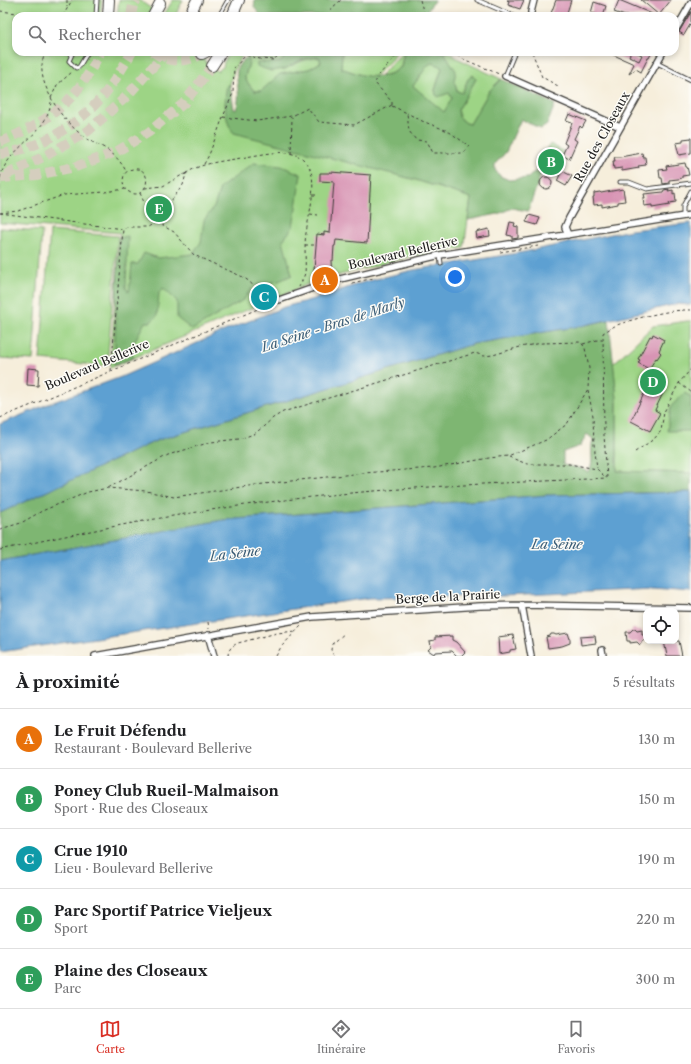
<!DOCTYPE html>
<html lang="fr">
<head>
<meta charset="utf-8">
<style>
  :root { --surface:#fff; --page:#f2f2f2; --text:#202124; --muted:#757577; --line:#e0e0e0; --accent:#d93025 }
  body { margin:0; font-family:"Libre Caslon Text",serif; background:var(--page); color:var(--text) }
  .controls { position:absolute; right:12px; bottom:12px; display:grid; overflow:hidden; border-radius:8px; box-shadow:0 2px 6px #0003 }
  .controls button { width:36px; height:36px; display:grid; place-items:center; padding:0; border:0; border-bottom:1px solid var(--line); background:var(--surface); color:var(--text); font:20px sans-serif }
  .you { position:absolute; left:455px; top:277px; width:14px; height:14px; margin:-10px; border:3px solid #fff; border-radius:50%; background:#1a73e8; box-shadow:0 0 0 6px #1a73e833 }
  .badge { display:grid; place-items:center; width:26px; height:26px; border-radius:50%; background:var(--accent); color:#fff; font-size:13px; font-weight:700 }
  .pin { position:absolute; translate:-50% -50%; border:2px solid #fff; box-shadow:0 1px 4px #0006 }
  .list { margin:0; padding:0; list-style:none }
  h2 { display:flex; justify-content:space-between; align-items:center; height:52px; margin:0; padding:0 16px; font-size:17px }
  h2 small { font-size:13px; font-weight:400; color:var(--muted) }
  .list li { display:grid; grid-template-columns:26px 1fr auto; gap:12px; align-items:center; box-sizing:border-box; height:60px; padding:0 16px; border-top:1px solid var(--line) }
  .list b { display:block; font-size:15px; white-space:nowrap }
  .list p { margin:0; font-size:13px; white-space:nowrap; color:var(--muted) }
  .list em { font-size:13px; font-style:normal; color:var(--muted) }
  .icon { flex:none; width:22px; height:22px; fill:none; stroke:currentColor; stroke-width:2; stroke-linecap:round; stroke-linejoin:round }
  .map { position:relative; flex:none; width:691px; height:656px; overflow:hidden }
  .search { position:absolute; background:var(--surface); box-shadow:0 2px 6px #0003; left:12px; right:12px; top:12px; height:44px; display:flex; align-items:center; gap:10px; box-sizing:border-box; padding:0 14px; border-radius:12px; color:var(--muted); font-size:15px }
  .sheet { height:352px; background:var(--surface) }
  nav { display:flex; justify-content:space-around; align-items:center; box-sizing:border-box; height:56px; border-top:1px solid var(--line); background:var(--surface); font-size:11px; color:var(--muted) }
  nav a { display:grid; justify-items:center; gap:2px }
  nav .on { color:var(--accent) }
  .map>svg:first-child { display:block }
</style>
</head>
<body>
<div class="map">
<svg width="691" height="656" viewBox="0 0 691 656">
  <rect width="100%" height="100%" fill="#fdfcf7"/>
  <filter id="ink" filterUnits="userSpaceOnUse"><feTurbulence type="fractalNoise" baseFrequency=".025" numOctaves="2"/><feDisplacementMap in="SourceGraphic" scale="8" xChannelSelector="R" yChannelSelector="G"/><feConvolveMatrix kernelMatrix="1 2 1 2 8 2 1 2 1" color-interpolation-filters="sRGB"/></filter>
  <filter id="wash" filterUnits="userSpaceOnUse"><feTurbulence type="fractalNoise" baseFrequency=".012" numOctaves="4" result="noise"/><feDisplacementMap in="SourceGraphic" scale="16" xChannelSelector="R" yChannelSelector="G"/><feGaussianBlur stdDeviation="0.9" result="paint"/><feColorMatrix in="noise" values="0 0 0 0 0 0 0 0 0 0 0 0 0 0 0 0 0 1.4 0 .05"/><feComposite in="paint" operator="in"/></filter>
  <g filter="url(#wash)">
    <rect width="100%" height="100%" fill="#f6eedb"/>
    <path fill="#9dd485" stroke="#5c7850" d="M0 0H102L100 16H16V52H200L207 64 217 71 223 67 224 62 229 52H274L277 54C268 62 255 56 245 53 236 63 233 72 230 85L227 86 225 106 321 154 416 180 471 198 464 248 413 256 313 282 110 368 120 233 0 223Z
      M119 0H139L152 9 148 16H117Z
      M173 0H183L175 16H163Z
      M342 52H396L393 58 375 76 367 77 341 68Z
      M402 52H404L401 67 393 73 380 76 401 54Z
      M444 52H448L459 59 501 79 490 90 470 124 466 123 459 117 458 110 476 79H468L462 93 457 91 454 81 455 71Z
      M280 55 284 58 281 62 274 64 261 62 285 69C296 63 306 58 319 57L321 62 309 69 286 73 261 91H254L245 79C245 72 249 67 249 60L246 58 248 57C259 59 269 61 280 55Z
      M432 63 438 65 442 68 435 90 436 95 449 93 452 98 444 113 413 86 428 64Z
      M550 144 563 151 562 156 563 157 554 175 538 168Z
      M0 228 42 231 33 360 0 358Z
      M50 231 118 236 107 366 40 360Z
      M687 321H691V473L617 471V399L613 364 653 326Z"/>
    <path fill="#7eb672" stroke="#4d6947" fill-rule="evenodd" d="M255 0H435L433 2 424 16H384L383 15 382 16H364L351 11 348 16H261L254 7Z
      M274 52H342L341 68C362 76 382 83 401 67L404 52H444L456 71 454 81 457 91 462 93 468 79 473 75 476 79 458 110 459 117 466 123 470 124 490 90 501 79 555 104 547 125 541 129 521 119 506 152 495 164V170L500 176 509 180 528 178 535 171 541 174 528 211 512 208 498 214 468 220 471 198 416 180 234 133C224 124 224 98 227 85H230L234 109 236 110C238 103 239 97 238 90 237 76 233 67 246 58L249 60C249 67 245 72 245 79L254 91H261L280 74 309 69 321 62 319 57 301 60 285 69 271 71 257 66V63C265 61 273 64 281 62L284 58ZM432 63 438 65 442 68 435 90 436 95 438 97 449 93 452 98 444 112 413 86 428 65Z
      M254 163 281 166 301 174 293 227 283 240 292 275 279 281 254 286 243 300 192 330 177 318V301L163 288 159 293 157 316 151 322H145L132 346 133 358 114 366 119 238 128 236 126 288 129 292 132 264H138L144 253 158 258 193 254 201 242 204 220 214 207 220 188Z
      M609 320 617 399V471L691 473V492L547 495 223 520 0 561V513L158 440 473 344 581 326ZM587 434 593 439C589 452 595 459 589 472L580 468 563 465V452L580 446Z
      M685 393 691 397V431H667L671 406Z"/>
    <path fill="#5da0d2" stroke="#3c5e77" d="M691 223V305L677 304 581 326 473 344 158 440 0 513V424L48 404 121 377 224 331 284 307 321 297 364 282 413 270 524 252 631 230Z
      M691 492V592L653 589 504 596 369 598 0 652V561L223 520 547 495Z"/>
    <g id="blocks">
      <path fill="#d894b4" d="M507 0H524L520 9 508 5 509 1Z
        M556 0H571L566 16H550Z
        M619 0 657 16H625L614 12Z
        M641 0H671L659 15Z
        M594 2 606 6 603 16 591 13Z
        M691 12V23L684 35 679 32Z
        M607 52H631L629 56 639 61 642 55 635 52H652L649 58H648L641 72 636 69 629 74 634 64Z
        M569 114 586 121 582 128 580 126 574 139 577 141 569 159 562 155 567 145 564 143 572 123 566 121Z
        M691 138V153L679 155 676 143 683 142V139Z
        M642 153 643 157H645L646 165 638 166 639 168 622 171V168L614 169 613 161H615L614 157H620Z
        M685 163 686 167H687L689 175 682 176V178L678 179 669 180V183L663 184 662 178H660L659 170 667 169 666 166Z
        M562 171 572 176 566 186 557 181Z
        M330 172 371 175 367 243 336 240 335 246H334L333 261H331L332 277H326L327 279 313 282 317 234 324 235V232L330 233 334 182 320 181V173H330Z
        M540 183a6 6 0 1 1 12 0a6 6 0 1 1-12 0Z
        M623 189 625 201 618 202V204L602 207V204L594 205 593 197H594V193L600 192 601 193Z
        M669 189 668 191 673 190V194L675 193 676 202 669 203 670 205 652 208V205L644 206 643 198H645L644 194 663 192 664 190Z
        M529 215 540 218 537 225 526 222Z
        M510 222 515 223 514 226 518 227V238L512 239V236L507 235Z
        M489 229 490 236 477 238 476 232Z
        M653 334 664 340 659 351 661 353 657 359 656 358 649 369 638 363 640 360 638 359 650 336 652 337Z
        M28 368 39 369 38 386 27 385Z
        M650 381 665 389 655 410 660 413 650 431 631 421Z
        M633 629H635L637 631 642 630V635H646V640H643L640 645 637 642 630 643V641H627L626 632H630Z
        M568 633 570 639V643L562 646 548 648 546 637 550 636 551 634H554L556 635Z
        M513 635 516 649 510 650V652L499 654 498 637Z
        M452 636V640L456 642 465 652 461 656H457L452 651 435 652 434 654 428 650 431 647 430 641 435 640V637Z
        M595 636 596 643 581 645 580 637Z
        M664 641H679L682 656H667Z"/>
    </g>
  </g>
  <g filter="url(#ink)">
    <use href="#blocks" fill-opacity="0" stroke="#3d3c39" stroke-width="1"/>
    <g fill="none" stroke-linecap="round" stroke-linejoin="round">
      <path stroke="#d5cebe" stroke-width="10" stroke-dasharray="10 5" stroke-linecap="butt" d="M131 16 133 5 137 0
        M153 52C169 63 186 63 202 54
        M0 142C48 122 78 101 100 52
        M0 154C40 149 82 123 107 91 116 79 124 65 132 52
        M6 175 47 155 88 131 126 97 166 52
        M1 178 36 175 75 167 116 152 149 132 184 103 212 66"/>
      <g stroke="#3d3c39" stroke-width="5">
        <path id="lane" d="M477 0 514 16
          M96 16 97 0
          M219 16 228 0
          M73 52 69 61 76 68 79 67 88 52
          M657 63 691 80
          M505 76 515 52
          M620 182H629L647 189 691 183
          M683 216V206L691 191
          M440 255 441 264"/>
      </g>
      <g stroke="#3d3c39" stroke-width="8">
        <path id="street" d="M531 12 534 0
          M675 31 691 3
          M505 76 620 127
          M568 235 565 227 569 218 663 52
          M279 300 336 280 440 255 691 215
          M522 605 531 656
          M208 635 214 656
          M602 650 603 656
          M95 656 312 617 480 606 522 605 691 608"/>
      </g>
      <g stroke="#3d3c39" stroke-width="12">
        <path id="highway" d="M108 16 109 0
          M153 16 160 3
          M189 16 197 0
          M232 16 239 0
          M202 54 206 52
          M212 66 221 52"/>
      </g>
      <path stroke="#3d3c39" stroke-width="1" stroke-dasharray="3 3" stroke-linecap="butt" d="M67 0V7
        M420 0 424 14 421 16
        M0 11 43 16
        M63 16 72 0
        M327 16 332 8 341 0
        M46 52C40 62 41 76 46 87 55 109 68 125 87 139 93 143 100 145 106 149 115 155 121 162 126 171
        M452 52 463 59 499 74
        M532 52 542 77 558 86
        M51 98 57 85 72 72
        M392 105V102L375 83 378 76 400 52
        M392 106 407 113 409 131 416 140 427 141 433 153H464L469 146 448 131 422 121 407 113
        M223 117 257 121 292 116 308 108 319 122 354 125 392 105
        M291 154 292 117
        M204 164 209 155 223 117 233 93 234 68 246 55 260 59 274 60 281 52
        M186 174C198 163 225 161 241 158 251 156 262 154 272 153 328 147 312 198 306 233 304 247 306 260 305 273 304 277 301 283 299 287
        M0 178C7 147 49 134 51 101
        M140 193 153 223
        M313 195H319
        M0 213 123 229 127 227H148L153 224 165 213 171 201 183 185 186 174 182 175 163 186 145 188
        M0 213 18 211 64 195 105 192 125 189C146 208 157 166 133 169 123 170 121 181 125 189
        M310 214 318 215
        M156 222 174 232 194 255 243 277 250 282 254 287 261 289 274 297
        M305 245H316
        M500 252 538 246
        M352 283 374 278
        M583 344 597 340H603
        M111 371 123 229
        M679 383 691 392
        M588 390 593 416 594 444 597 468
        M0 418 34 404 274 302
        M635 452 654 439 661 431 664 412 679 383 691 369
        M509 457 527 464H569L597 469 606 478
        M607 478 604 435 603 333C608 330 612 327 617 325 636 318 671 309 691 310
        M0 529 21 523 42 511 88 492 108 488 146 491 174 497 255 485 363 473 434 468 489 458 508 456 546 440 567 424 588 389 589 368 585 348 581 342 542 343 520 347 493 355 484 356 475 353 283 412 273 418 263 427 254 434 239 439 211 442 168 455 108 488
        M0 550C103 527 207 508 312 497 410 486 509 483 607 478
        M208 622 209 629
        M228 656C228 649 232 646 238 643L277 633 296 631
        M276 656 281 647 301 626
        M334 656 331 650 332 644 345 633"/>
      <use href="#lane" stroke="#fff" stroke-width="3"/>
      <use href="#street" stroke="#fff" stroke-width="5.5"/>
      <use href="#highway" stroke="#fff" stroke-width="10"/>
    </g>
  </g>
  <g text-anchor="middle" stroke-width="3" stroke-linejoin="round" paint-order="stroke">
    <g font-size="12" fill="#1c1c1c" stroke="#fdfcf7">
      <text transform="translate(602 137) rotate(-61)" y="4">Rue des Closeaux</text>
      <text transform="translate(403 253) rotate(-13)" y="4">Boulevard Bellerive</text>
      <text transform="translate(97 365) rotate(-23)" y="4">Boulevard Bellerive</text>
      <text transform="translate(448 597) rotate(-3)" y="4">Berge de la Prairie</text>
    </g>
    <g font-size="13" font-style="italic" fill="#3c5e77" stroke="#fdfcf7">
      <text transform="translate(333 324) rotate(-18)" y="5">La Seine - Bras de Marly</text>
      <text x="557" y="549">La Seine</text>
      <text transform="translate(235 553) rotate(-7)" y="5">La Seine</text>
    </g>
  </g>
</svg>
<div class="controls">
<button><svg class="icon" aria-label="locate" viewBox="0 0 24 24"><circle cx="12" cy="12" r="6"/><path d="M12 2v4M12 18v4M2 12h4M18 12h4"/></svg></button>
</div>
<div class="you"></div>
<div class="pin badge" style="left:325px;top:280px;background:#e8710a">A</div>
<div class="pin badge" style="left:551px;top:162px;background:#2e9e5b">B</div>
<div class="pin badge" style="left:264px;top:297px;background:#0f9aa8">C</div>
<div class="pin badge" style="left:653px;top:382px;background:#2e9e5b">D</div>
<div class="pin badge" style="left:159px;top:209px;background:#2e9e5b">E</div>
<div class="search"><svg class="icon" aria-label="search" viewBox="0 0 24 24"><circle cx="10" cy="10" r="6"/><path d="M15 15l6 6"/></svg>Rechercher</div>
</div>
<section class="sheet">
<h2>À proximité<small>5 résultats</small></h2>
<ul class="list">
<li><span class="badge" style="background:#e8710a">A</span><div><b>Le Fruit Défendu</b><p>Restaurant · Boulevard Bellerive</p></div><em>130 m</em></li>
<li><span class="badge" style="background:#2e9e5b">B</span><div><b>Poney Club Rueil-Malmaison</b><p>Sport · Rue des Closeaux</p></div><em>150 m</em></li>
<li><span class="badge" style="background:#0f9aa8">C</span><div><b>Crue 1910</b><p>Lieu · Boulevard Bellerive</p></div><em>190 m</em></li>
<li><span class="badge" style="background:#2e9e5b">D</span><div><b>Parc Sportif Patrice Vieljeux</b><p>Sport</p></div><em>220 m</em></li>
<li><span class="badge" style="background:#2e9e5b">E</span><div><b>Plaine des Closeaux</b><p>Parc</p></div><em>300 m</em></li>
</ul>
</section>
<nav>
<a class="on"><svg class="icon" aria-label="map" viewBox="0 0 24 24"><path d="M3 6l6-2 6 2 6-2v14l-6 2-6-2-6 2zM9 4v14M15 6v14"/></svg>Carte</a>
<a><svg class="icon" aria-label="directions" viewBox="0 0 24 24"><path d="M12 3l9 9-9 9-9-9zM9 14v-3h6M13 9l2 2-2 2"/></svg>Itinéraire</a>
<a><svg class="icon" aria-label="saved" viewBox="0 0 24 24"><path d="M7 4h10v16l-5-4-5 4z"/></svg>Favoris</a>
</nav>
</body>
</html>
